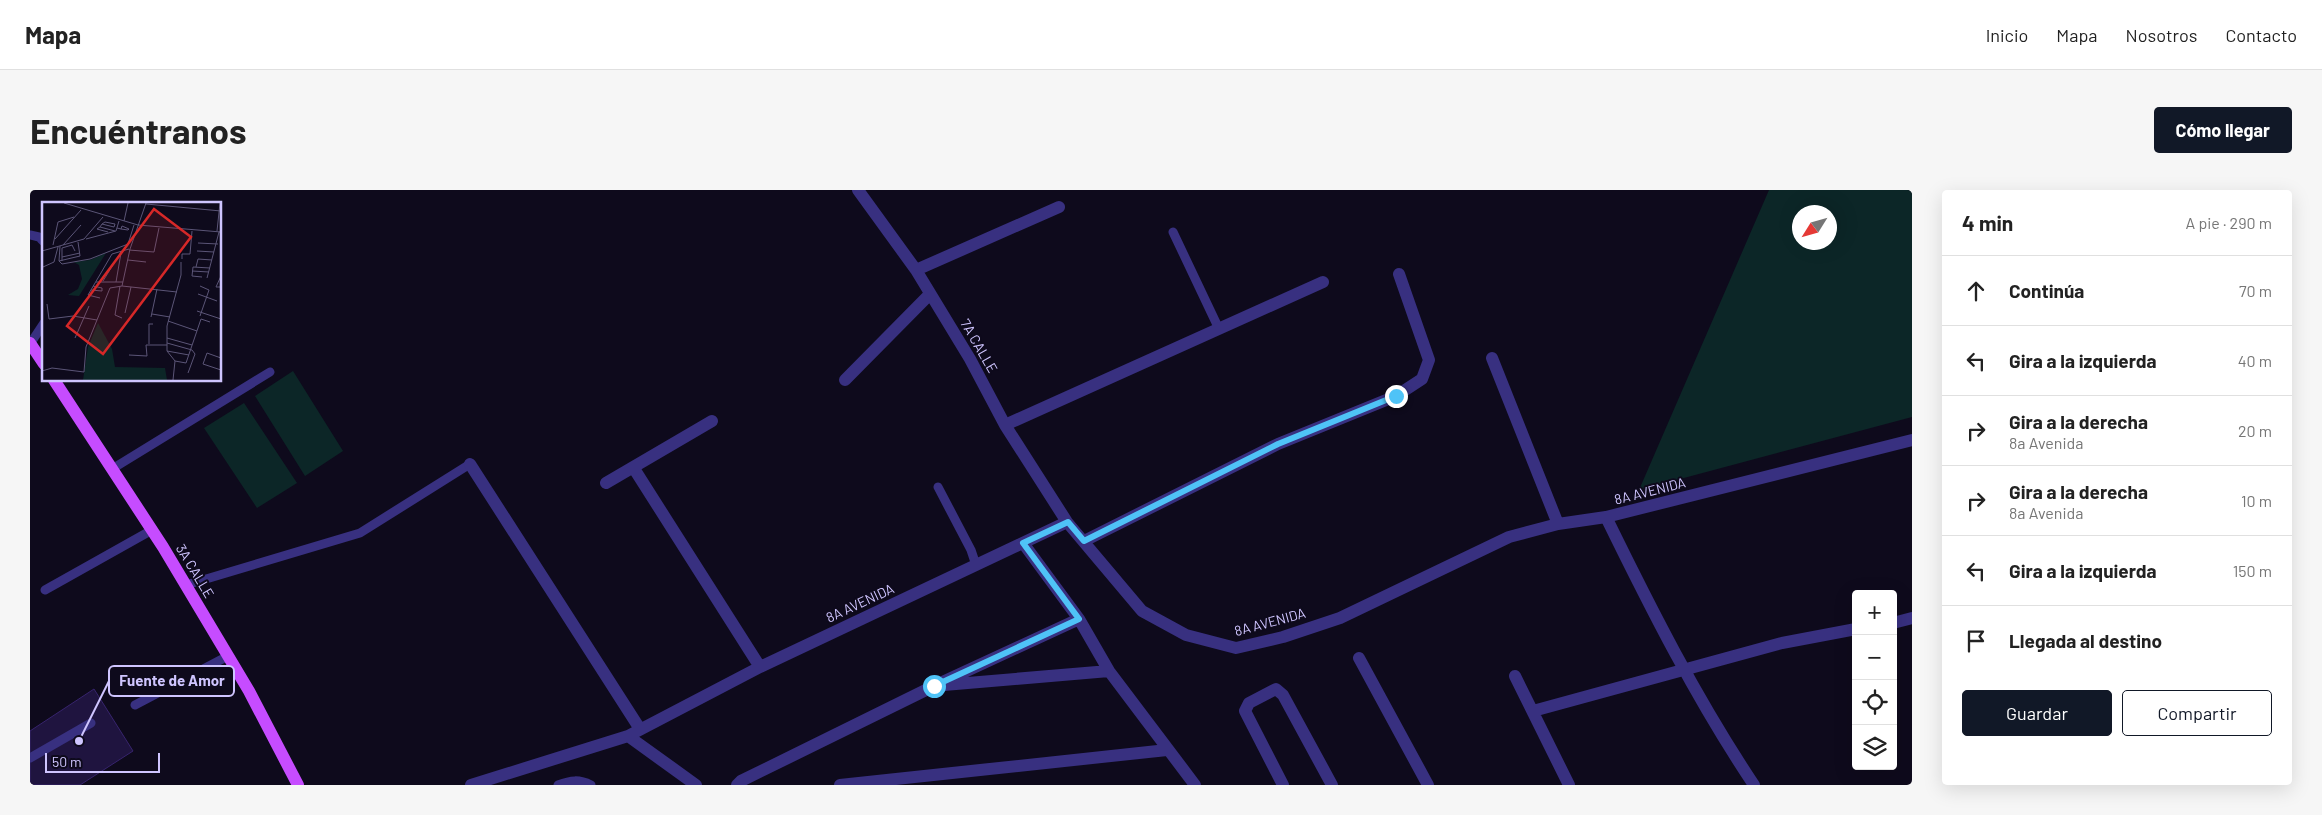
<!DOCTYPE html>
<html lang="es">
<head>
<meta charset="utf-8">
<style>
  :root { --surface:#fff; --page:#f6f6f6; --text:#222; --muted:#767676; --line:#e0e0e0; --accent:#111827 }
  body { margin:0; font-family:Barlow,sans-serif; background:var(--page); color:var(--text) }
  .controls { position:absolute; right:15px; bottom:15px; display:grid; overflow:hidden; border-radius:5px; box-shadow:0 5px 20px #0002 }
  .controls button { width:45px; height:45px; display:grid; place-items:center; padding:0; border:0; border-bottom:1px solid var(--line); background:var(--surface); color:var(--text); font:25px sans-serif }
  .compass { position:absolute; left:1762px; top:15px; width:45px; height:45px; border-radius:50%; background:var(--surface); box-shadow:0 5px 20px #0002; rotate:233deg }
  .scale { position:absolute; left:15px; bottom:12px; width:115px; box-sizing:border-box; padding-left:5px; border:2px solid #cfc5ff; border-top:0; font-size:14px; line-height:18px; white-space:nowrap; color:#cfc5ff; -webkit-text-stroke:4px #0e0a1c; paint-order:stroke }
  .stop { position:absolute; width:15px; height:15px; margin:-11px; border:4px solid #4fc3f7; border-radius:50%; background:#fff }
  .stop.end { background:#4fc3f7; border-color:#fff; box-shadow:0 1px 5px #0008 }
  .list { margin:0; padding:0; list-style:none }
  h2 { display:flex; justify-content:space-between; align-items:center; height:65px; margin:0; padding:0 20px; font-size:21px }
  h2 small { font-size:16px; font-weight:400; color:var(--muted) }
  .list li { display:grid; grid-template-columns:32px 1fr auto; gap:15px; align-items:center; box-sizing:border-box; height:70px; padding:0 20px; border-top:1px solid var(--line) }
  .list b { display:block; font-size:19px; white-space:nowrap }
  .list p { margin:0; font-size:16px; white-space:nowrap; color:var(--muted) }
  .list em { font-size:16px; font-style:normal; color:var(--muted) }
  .actions { display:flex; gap:10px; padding:15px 20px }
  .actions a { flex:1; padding:11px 0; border:1px solid var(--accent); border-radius:5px; text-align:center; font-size:18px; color:var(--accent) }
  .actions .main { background:var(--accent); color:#fff }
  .icon { flex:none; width:28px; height:28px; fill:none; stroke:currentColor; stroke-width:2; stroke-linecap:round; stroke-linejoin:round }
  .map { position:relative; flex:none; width:1882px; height:595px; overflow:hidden; border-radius:5px }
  header { display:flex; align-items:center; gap:30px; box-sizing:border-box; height:70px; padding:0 25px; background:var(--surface); border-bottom:1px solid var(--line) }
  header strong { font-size:24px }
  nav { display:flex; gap:28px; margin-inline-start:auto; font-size:18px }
  .intro { display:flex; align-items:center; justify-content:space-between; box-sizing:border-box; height:120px; padding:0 30px }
  h1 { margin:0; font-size:35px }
  .button { padding:12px 22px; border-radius:5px; background:var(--accent); color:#fff; font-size:18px; font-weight:700 }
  main { display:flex; gap:30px; padding:0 30px }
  aside { flex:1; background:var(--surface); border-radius:5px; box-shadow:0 5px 20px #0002 }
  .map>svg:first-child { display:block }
</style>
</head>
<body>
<header>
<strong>Mapa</strong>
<nav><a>Inicio</a><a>Mapa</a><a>Nosotros</a><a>Contacto</a></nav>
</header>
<div class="intro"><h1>Encuéntranos</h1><a class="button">Cómo llegar</a></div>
<main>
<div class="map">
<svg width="1882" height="595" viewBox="0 0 1882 595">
  <rect width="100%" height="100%" fill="#0e0a1c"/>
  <path fill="#0c2627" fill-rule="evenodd" d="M1739 0H1882V227L1609 300ZM1770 22H1800V52H1770Z
    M263 181 313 261 275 286 225 206Z
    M214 213 267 293 227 318 174 238Z"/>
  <path fill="#1f143f" stroke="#37246d" d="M64 499 103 561 50 595H0V541Z"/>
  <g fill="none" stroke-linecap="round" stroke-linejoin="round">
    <path stroke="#383080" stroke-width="9" d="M1143 42 1189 139
      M0 45 9 47 14 52
      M0 154 14 133
      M82 279 240 182
      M908 297 941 360 946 375
      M156 395 330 343 440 274
      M15 400 122 340
      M105 515 198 466
      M0 568 61 533
      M528 595C541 590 549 589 561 595"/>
    <path stroke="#383080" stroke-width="12" d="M828 0 886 80 940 169 975 235 1037 332 1112 421 1156 445 1206 458 1253 447 1310 428 1479 347 1528 334 1576 327 1882 250
      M886 80 1029 17
      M1462 168 1528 334
      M815 190 900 104
      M975 235 1293 92
      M440 274 610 539
      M603 277 730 477
      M576 293 682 231
      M1576 327C1621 419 1667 510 1724 595
      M1054 351 1248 254 1366 206 1392 189 1399 170 1369 84
      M993 353 1049 429 1079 481 1165 595
      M1863 433 1882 428
      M1329 468 1398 595
      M1485 486 1539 595
      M914 495 1079 481
      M1503 521 1752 453 1826 439
      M598 546 666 595
      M441 595 598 546 730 477 1037 332
      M707 595 711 591 904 496 1049 429
      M810 595 1137 560
      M1253 595 1215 521 1219 513 1246 499 1253 505 1302 595"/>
    <path stroke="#c64cff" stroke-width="12" d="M0 153 14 174
      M24 190 133 357 219 501 268 595"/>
  </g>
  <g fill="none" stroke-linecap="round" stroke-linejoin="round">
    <path stroke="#4fc3f7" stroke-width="6" d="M904 496 1049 429 993 353 1038 332 1054 351 1248 254 1366 206"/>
  </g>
  <g text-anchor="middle" stroke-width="4" stroke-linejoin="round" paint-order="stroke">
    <g font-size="14" fill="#cfc5ff" stroke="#0e0a1c">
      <text transform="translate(949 156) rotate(60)" y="5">7A CALLE</text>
      <text transform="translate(1620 301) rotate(-14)" y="5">8A AVENIDA</text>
      <text transform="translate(165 381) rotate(59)" y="5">3A CALLE</text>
      <text transform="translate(830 413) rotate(-25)" y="5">8A AVENIDA</text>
      <text transform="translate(1240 432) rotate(-15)" y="5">8A AVENIDA</text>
    </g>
  </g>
  <g transform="translate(12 12)">
    <rect width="179" height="179" fill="#0e0a1c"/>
    <path d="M64 51 37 94 26 93 36 87 40 77 37 63 32 60 48 58ZM56 121 70 147 73 165 123 166 125 178H41L46 145Z" fill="#0c2627"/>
    <path fill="none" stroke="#5b5577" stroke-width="1" d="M22 1 96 23 179 30M104 2 179 9M82 19 86 1M63 20 73 22 72 25 60 22ZM60 22 58 25 73 29M58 25 55 27 66 30M75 26 79 27 86 28 87 27 80 24 79 27M175 29 178 1M13 37 39 8M44 37 74 29 77 19M156 41 176 42M11 43 16 20 32 15M21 43 39 23M87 48 112 50 117 26M0 49 42 37 61 15M155 49 172 50M20 55 38 51M140 57V52H148L150 29M86 58 104 60M17 59 20 62 48 57 86 42 92 23M17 59 38 54 36 40M17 59 18 44M20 59V46L30 43 33 49M1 65 12 60 16 45M154 65 156 57 170 58M150 69 167 70M179 74 174 85H179M160 75 150 74 151 65 168 66M165 76 177 30M61 79 79 50M54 80H81M74 80 79 51M78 84 73 113 80 116M80 84 88 47 104 1M49 88 60 89V86L51 84M156 92 175 99M58 96 46 93 70 52 87 47M5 102 7 117 31 114 55 118M155 109 179 117M83 111 89 85M110 112 128 115M158 114 167 88 158 84M109 115 115 87M126 119 155 129M33 136 47 104M125 136 150 143M125 141 150 148 153 152 146 171M107 142V122H111M125 149 147 153M87 153 105 154 104 143H125M179 156 165 151 161 162 179 168M133 159 144 161 159 117 168 120M0 169 10 166 42 170 44 145 68 86 80 84 135 90M131 178 133 159 125 149V124L139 73V60"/>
    <path fill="#d62828" fill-opacity="0.15" stroke="#d62828" stroke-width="2.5" d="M112 7 149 35 61 152 25 124Z"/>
    <rect width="179" height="179" fill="none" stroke="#cfc5ff" stroke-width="2.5"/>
  </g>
  <path fill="none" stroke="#cfc5ff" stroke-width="2" d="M49 551L79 491"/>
  <circle fill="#cfc5ff" stroke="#0e0a1c" stroke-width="2" cx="49" cy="551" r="5"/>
  <rect fill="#0e0a1c" stroke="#cfc5ff" stroke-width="2" x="79" y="476" width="125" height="30" rx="5"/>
  <g font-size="15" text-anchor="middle" font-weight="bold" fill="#cfc5ff">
    <text x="142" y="496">Fuente de Amor</text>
  </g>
</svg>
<div class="controls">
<button>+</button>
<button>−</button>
<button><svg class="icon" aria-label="locate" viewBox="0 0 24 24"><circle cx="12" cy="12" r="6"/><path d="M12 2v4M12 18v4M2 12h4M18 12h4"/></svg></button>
<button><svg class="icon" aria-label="layers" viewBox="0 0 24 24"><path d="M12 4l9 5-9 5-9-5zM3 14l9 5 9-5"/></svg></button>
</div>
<svg class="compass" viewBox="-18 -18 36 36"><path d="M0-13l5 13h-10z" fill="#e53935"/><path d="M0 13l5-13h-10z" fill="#767676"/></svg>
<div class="scale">50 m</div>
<div class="stop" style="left:904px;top:496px"></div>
<div class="stop end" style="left:1366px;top:206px"></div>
</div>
<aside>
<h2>4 min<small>A pie · 290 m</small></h2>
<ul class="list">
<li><svg class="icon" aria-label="ahead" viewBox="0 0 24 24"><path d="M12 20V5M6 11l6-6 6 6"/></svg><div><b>Continúa</b></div><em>70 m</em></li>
<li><svg class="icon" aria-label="left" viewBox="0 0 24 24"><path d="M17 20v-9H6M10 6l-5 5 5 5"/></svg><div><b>Gira a la izquierda</b></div><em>40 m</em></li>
<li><svg class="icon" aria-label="right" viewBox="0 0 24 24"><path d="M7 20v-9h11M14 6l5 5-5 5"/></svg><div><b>Gira a la derecha</b><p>8a Avenida</p></div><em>20 m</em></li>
<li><svg class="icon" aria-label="right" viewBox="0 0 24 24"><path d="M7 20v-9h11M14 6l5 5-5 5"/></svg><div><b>Gira a la derecha</b><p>8a Avenida</p></div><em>10 m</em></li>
<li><svg class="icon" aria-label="left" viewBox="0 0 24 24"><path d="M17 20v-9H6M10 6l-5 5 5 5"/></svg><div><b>Gira a la izquierda</b></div><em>150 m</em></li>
<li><svg class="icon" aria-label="arrive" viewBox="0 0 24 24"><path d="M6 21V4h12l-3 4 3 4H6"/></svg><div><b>Llegada al destino</b></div></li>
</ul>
<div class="actions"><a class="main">Guardar</a><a>Compartir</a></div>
</aside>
</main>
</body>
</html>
